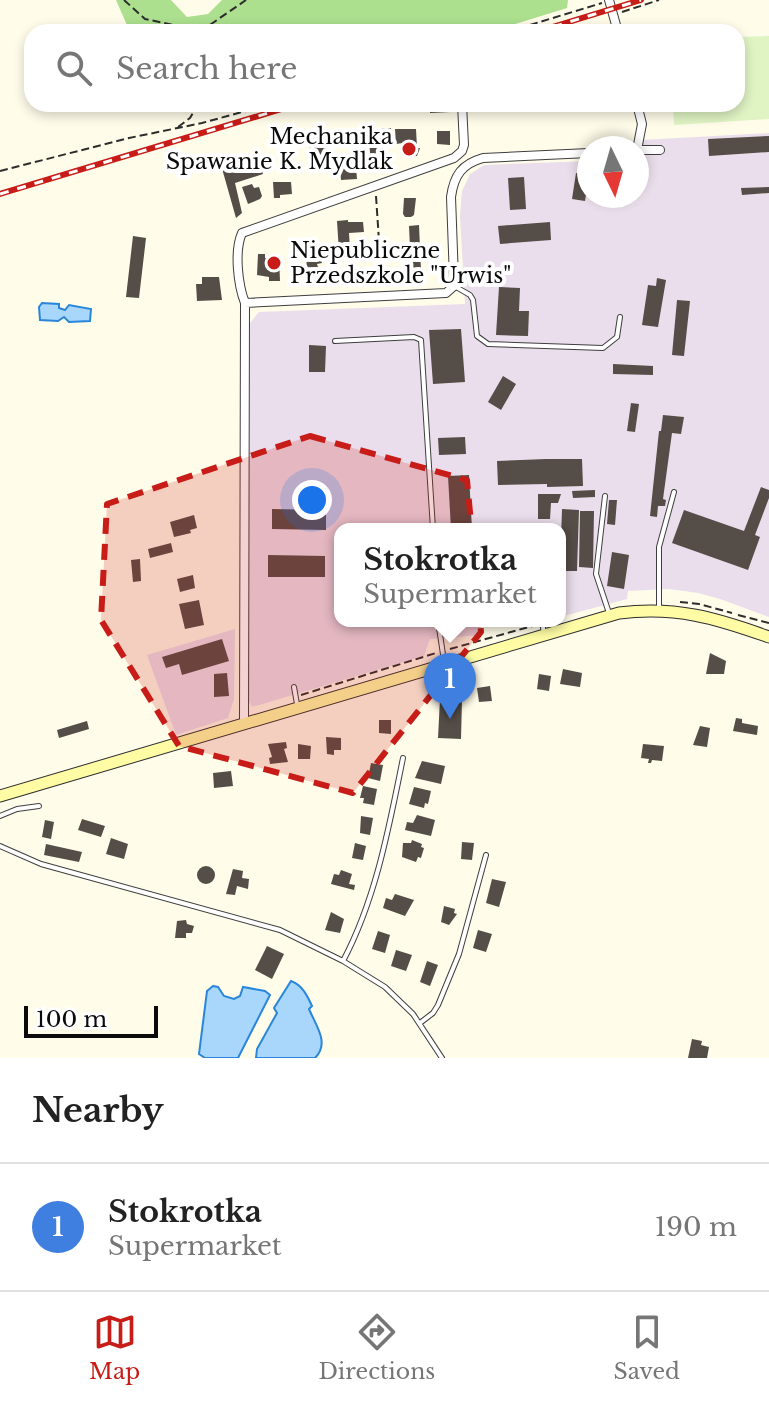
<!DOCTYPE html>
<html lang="en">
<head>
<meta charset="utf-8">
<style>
  :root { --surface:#fff; --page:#f6f6f6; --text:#222; --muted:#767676; --line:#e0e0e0; --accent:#c71c17 }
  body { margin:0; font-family:"Libre Baskerville",serif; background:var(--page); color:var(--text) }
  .compass { position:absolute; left:577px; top:136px; width:72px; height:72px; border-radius:50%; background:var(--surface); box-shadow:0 4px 12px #0003; rotate:175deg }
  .scale { position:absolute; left:24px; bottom:20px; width:134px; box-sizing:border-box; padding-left:8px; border:4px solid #0b0b0b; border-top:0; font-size:22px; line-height:28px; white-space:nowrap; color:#0b0b0b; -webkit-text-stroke:6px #fff; paint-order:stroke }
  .you { position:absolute; left:312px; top:500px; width:28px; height:28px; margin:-20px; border:6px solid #fff; border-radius:50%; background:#1a73e8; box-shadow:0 0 0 12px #1a73e833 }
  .badge { display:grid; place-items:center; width:52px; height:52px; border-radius:50%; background:var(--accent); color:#fff; font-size:26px; font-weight:700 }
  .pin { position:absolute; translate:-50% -66px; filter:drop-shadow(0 2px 4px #0008) }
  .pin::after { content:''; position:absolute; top:42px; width:28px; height:24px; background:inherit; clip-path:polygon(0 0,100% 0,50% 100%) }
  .popup { position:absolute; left:334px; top:523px; width:232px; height:104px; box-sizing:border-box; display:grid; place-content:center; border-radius:16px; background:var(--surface); filter:drop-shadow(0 2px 6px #0005); font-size:26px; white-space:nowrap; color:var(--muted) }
  .popup b { font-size:30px; color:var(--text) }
  .popup::after { content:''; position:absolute; left:50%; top:100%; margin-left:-16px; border:16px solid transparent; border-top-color:var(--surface) }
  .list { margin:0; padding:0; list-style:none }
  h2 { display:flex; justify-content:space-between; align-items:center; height:104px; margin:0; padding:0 32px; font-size:34px }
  h2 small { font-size:26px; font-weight:400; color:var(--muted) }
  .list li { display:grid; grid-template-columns:52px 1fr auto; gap:24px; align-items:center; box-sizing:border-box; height:128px; padding:0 32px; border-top:2px solid var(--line) }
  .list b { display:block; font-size:30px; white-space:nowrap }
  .list p { margin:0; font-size:26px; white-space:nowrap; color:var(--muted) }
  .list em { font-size:26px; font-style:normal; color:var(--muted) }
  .icon { flex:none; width:44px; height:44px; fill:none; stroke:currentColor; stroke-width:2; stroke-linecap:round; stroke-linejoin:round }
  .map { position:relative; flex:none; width:769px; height:1058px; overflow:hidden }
  .search { position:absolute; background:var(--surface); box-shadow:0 4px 12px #0003; left:24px; right:24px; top:24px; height:88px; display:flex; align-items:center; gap:20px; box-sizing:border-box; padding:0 28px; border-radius:24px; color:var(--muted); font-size:30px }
  .sheet { height:232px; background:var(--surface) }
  nav { display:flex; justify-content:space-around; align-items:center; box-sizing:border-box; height:112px; border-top:2px solid var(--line); background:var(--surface); font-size:22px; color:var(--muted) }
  nav a { display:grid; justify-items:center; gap:4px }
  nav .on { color:var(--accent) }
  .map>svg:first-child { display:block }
</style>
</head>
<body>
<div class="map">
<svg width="769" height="1058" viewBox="0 0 769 1058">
  <rect width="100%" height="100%" fill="#fffcea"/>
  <path fill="#ebdeec" d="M769 133V617L720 599 698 593 669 589 628 591 627 599 560 617V529H340V621H531L482 626V635L430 639 424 656 252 707 248 699 250 323 259 312 465 304 460 216 462 191 470 174 484 165 589 161V196H637V159L642 158 641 140Z
    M235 629 234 699 228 718 176 735 147 655Z"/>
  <path fill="#acdf8e" d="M116 0H171L187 17 208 14 222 0H568L567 8 489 32H130Z"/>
  <path fill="#dff3c3" d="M769 36V119L674 125 673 104H737V37Z"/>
  <path fill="#a9d7fc" stroke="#2986da" stroke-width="2" d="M42 303 59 304V308L65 310 69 305 91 309 90 321 69 322 64 317 58 321 40 320 39 307Z
    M291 981C302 985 307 995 312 1006L309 1009C316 1026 330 1043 315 1058H256L257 1049 277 1013 274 1008Z
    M213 986 218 987 224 996 234 999 240 996 243 987 265 991 270 995 238 1058H205L199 1054 207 991Z"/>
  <path fill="#554d47" d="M430 104H450V112L430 113Z
    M391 128 392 146H382L383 164 371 165 369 140 363 141 362 130Z
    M395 129H416L417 148H420L417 156 404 157 403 143 396 144Z
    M437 131H450V145L437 144Z
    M325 135 328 159 310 160 308 137Z
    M769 136V152L709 156 708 139Z
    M257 154 263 174 235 183 242 213 236 218 221 165Z
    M356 167 357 179 341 180 340 168Z
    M576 173 589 175 585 201 572 199Z
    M524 177 526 209 510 210 508 178Z
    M273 182H291L292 194 280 195V198H274Z
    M252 184 254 188 259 187 262 196 260 199 248 204 242 187Z
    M769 187V193L742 195 741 188Z
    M404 198H416L414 215 411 217H405L403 214Z
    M348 220V222H363L364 232 349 233 350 251 339 252 337 221Z
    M550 222 551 240 500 244 498 226Z
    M419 225 420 248H410L409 226Z
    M133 236 146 238 139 298 126 297Z
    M314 245V248L321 247 322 263 317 264 318 267 307 268 305 246Z
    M258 254H265V258L279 257 280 281H269V277L257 275Z
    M420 254 421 268 408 267 407 255Z
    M202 277H219L222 300 197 301 196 284H202Z
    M657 278 666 280 658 327 642 325 648 285 656 286Z
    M499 287 520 288 519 311H529L528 336 496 335Z
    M677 300 690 301 684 356 672 355Z
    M461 329 465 382 433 384 429 330Z
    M309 345 326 346 325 372H309Z
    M613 364 653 366V375L613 374Z
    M503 376 516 384 501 410 488 402Z
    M631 403 639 404 635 432 627 431Z
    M663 415 684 417 681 434 672 433 663 499 666 500 665 506H658L657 517 650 516 659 431H661Z
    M465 437 466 454 439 455 438 438Z
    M546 459H582L583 486 547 487V484L498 485 497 461Z
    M469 475 472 529H451L448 476Z
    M761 487 769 490V498L755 535 760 537 748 570 672 543 684 510 744 531Z
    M595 490V497L573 498 572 491Z
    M538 494H561L558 503H551L550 519H538Z
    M609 500H617L615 525 607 524Z
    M272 509 326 510V530L272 529Z
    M562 509 579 510 577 571H560Z
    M580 511H594L593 568 579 567Z
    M194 515 197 528 190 530 191 533 174 537 170 522Z
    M506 523 535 524V529H506Z
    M171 543 173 552 150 558 148 549Z
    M612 552 629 555 624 589 607 586Z
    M268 555 325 556V577H268Z
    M140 559 141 581 133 582 131 560Z
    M193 575 195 588 180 592 177 579Z
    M199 600 204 625 185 629 179 604Z
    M222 639 229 661 182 675 179 664 166 668 162 657Z
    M710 653 726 661 724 674H706Z
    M563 669 582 673 580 687 560 684Z
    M227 673 229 696 214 697V674Z
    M539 674 551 676 549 691 537 689Z
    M490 686 492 701 479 702 477 688Z
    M440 699 462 700 461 739 438 738Z
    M736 718 742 719V723L758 726 757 735 733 731Z
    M379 720H391V734L379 733Z
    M87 721 89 729 59 738 57 730Z
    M700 726 710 728 707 747 693 745Z
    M326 737 341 738V750H334V755L327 754Z
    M286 742 287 748 284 749 288 762 270 764 269 758 272 757 268 744Z
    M298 744 311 746 310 759H298Z
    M643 744 664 746 662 761 652 760 651 763H648L649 759 641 758Z
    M422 761 445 766 441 784 415 778Z
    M371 763 383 765 380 781 368 778Z
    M231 771 233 786 214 788 213 773Z
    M363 786 377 789 374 805 363 803 364 798H360Z
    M414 787 431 791 428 804 425 803 424 808 409 804Z
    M417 815 435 820 431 836 405 830 407 822 413 823Z
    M361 816 373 818 370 835 360 833Z
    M82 819 105 826 101 837 78 830Z
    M45 820 54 822 51 839 42 837Z
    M111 838 128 844 124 859 106 854Z
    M412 840 422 844 421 847 424 848 421 858 418 857 416 862 402 857 403 843H411Z
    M462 842 474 843 472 860 461 859Z
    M355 843 366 846 363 860 352 858Z
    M46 844 82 852 79 862 44 855Z
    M197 875a9 9 0 1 1 18 0a9 9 0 1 1-18 0Z
    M233 869 243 871 242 878 249 879 248 889 237 886 235 895 226 894Z
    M341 870 352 874 349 884 355 885 354 890 331 884 334 874 339 875Z
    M492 879 506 882 499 907 486 903Z
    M395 894 414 900 405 916 383 908 386 898 392 900Z
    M444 906 455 909 454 913 457 914 449 925 441 922Z
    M331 912 344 919 340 933 325 930Z
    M186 920 187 924 194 926 192 933H186V938H175L177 921Z
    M478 930 492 934 486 952 473 948Z
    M378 931 390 935 385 953 372 949Z
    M267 946 284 954 272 979 255 970Z
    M396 950 412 955 406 971 391 966Z
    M427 961 438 965 430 986 420 982Z
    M692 1039 702 1041 701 1045 709 1047 707 1058H688Z"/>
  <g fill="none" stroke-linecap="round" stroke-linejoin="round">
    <g stroke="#3e3e3e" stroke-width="6">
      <path id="lane" d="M456 287 470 295 473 300 477 336 488 344 603 348 617 337 620 317
        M335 341 414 337 421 340 433 529
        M605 496 596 574 609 613
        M659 607V547L674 492
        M438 621 444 661
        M542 621 544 634
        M433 668 438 685
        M294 687 297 704
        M0 816 17 809 39 806
        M0 846 41 864 280 930 343 961 385 987 413 1014 442 1058
        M343 961C376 899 389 827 403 758
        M420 1023 433 1013 438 1005 459 954 486 855"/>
    </g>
    <g stroke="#3e3e3e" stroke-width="10">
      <path id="street" d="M609 0 618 32
        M637 104 642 124 637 150H660
        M245 303C238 285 234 251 242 233L454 158 462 151 464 145 462 104
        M244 723 245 303 446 293 454 286V279L451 197C454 175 462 164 483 158L589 153"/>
    </g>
    <g stroke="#2d2d2d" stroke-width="13">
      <path id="secondary" d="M0 796 619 613C676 606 716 618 769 637"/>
    </g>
    <path stroke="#2d2d2d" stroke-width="2" stroke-dasharray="8 4" stroke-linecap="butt" d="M124 0 145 19 197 30 204 29 246 0
      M622 12 659 0
      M507 32 602 3
      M178 127 190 118 198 104
      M0 171 129 138 202 123 271 104
      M376 196 382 286
      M680 602 699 604 732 613
      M738 615 769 623
      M450 649 536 625
      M301 695 436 653"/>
    <use href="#lane" stroke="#fff" stroke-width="4"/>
    <use href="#street" stroke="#fff" stroke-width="8"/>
    <use href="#secondary" stroke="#fffca5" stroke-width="11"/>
    <g stroke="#c71c17" stroke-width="6">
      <path id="rail" d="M536 32 641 0
        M0 194 298 104"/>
    </g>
    <use href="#rail" stroke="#fff" stroke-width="3" stroke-dasharray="9" stroke-linecap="butt"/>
  </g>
  <path fill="#c71c17" fill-opacity="0.2" stroke="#c71c17" stroke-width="6" stroke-dasharray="16 10" stroke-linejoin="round" d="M310 436 467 480 481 632 353 793 179 746 101 620 107 504Z"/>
  <g fill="#c71c17" stroke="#fff" stroke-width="3">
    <circle cx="409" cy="149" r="8"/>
    <circle cx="274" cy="263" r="8"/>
  </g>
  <g text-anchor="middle" stroke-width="8" stroke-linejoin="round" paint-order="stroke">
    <g font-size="22" fill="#0b0b0b" stroke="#fff" text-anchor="end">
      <text x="393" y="144">Mechanika<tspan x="393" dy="25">Spawanie K. Mydlak</tspan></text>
      <text x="290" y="258" text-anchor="start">Niepubliczne<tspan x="290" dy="25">Przedszkole "Urwis"</tspan></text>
    </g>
  </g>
</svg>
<svg class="compass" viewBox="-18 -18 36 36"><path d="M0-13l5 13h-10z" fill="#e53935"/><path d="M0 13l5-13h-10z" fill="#767676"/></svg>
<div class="scale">100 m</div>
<div class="you"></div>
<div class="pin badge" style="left:450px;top:719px;background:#3f7fe0">1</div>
<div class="popup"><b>Stokrotka</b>Supermarket</div>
<div class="search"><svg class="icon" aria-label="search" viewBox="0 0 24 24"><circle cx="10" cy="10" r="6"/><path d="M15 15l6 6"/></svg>Search here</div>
</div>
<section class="sheet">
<h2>Nearby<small></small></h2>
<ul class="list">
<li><span class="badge" style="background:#3f7fe0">1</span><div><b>Stokrotka</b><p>Supermarket</p></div><em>190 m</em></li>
</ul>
</section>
<nav>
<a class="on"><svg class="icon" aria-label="map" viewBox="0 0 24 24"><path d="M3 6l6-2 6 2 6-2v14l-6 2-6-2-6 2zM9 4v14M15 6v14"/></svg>Map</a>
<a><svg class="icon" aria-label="directions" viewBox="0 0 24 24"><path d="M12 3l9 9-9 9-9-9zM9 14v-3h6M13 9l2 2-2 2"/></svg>Directions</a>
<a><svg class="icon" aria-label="saved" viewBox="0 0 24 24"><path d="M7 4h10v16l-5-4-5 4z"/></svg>Saved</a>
</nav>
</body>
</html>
